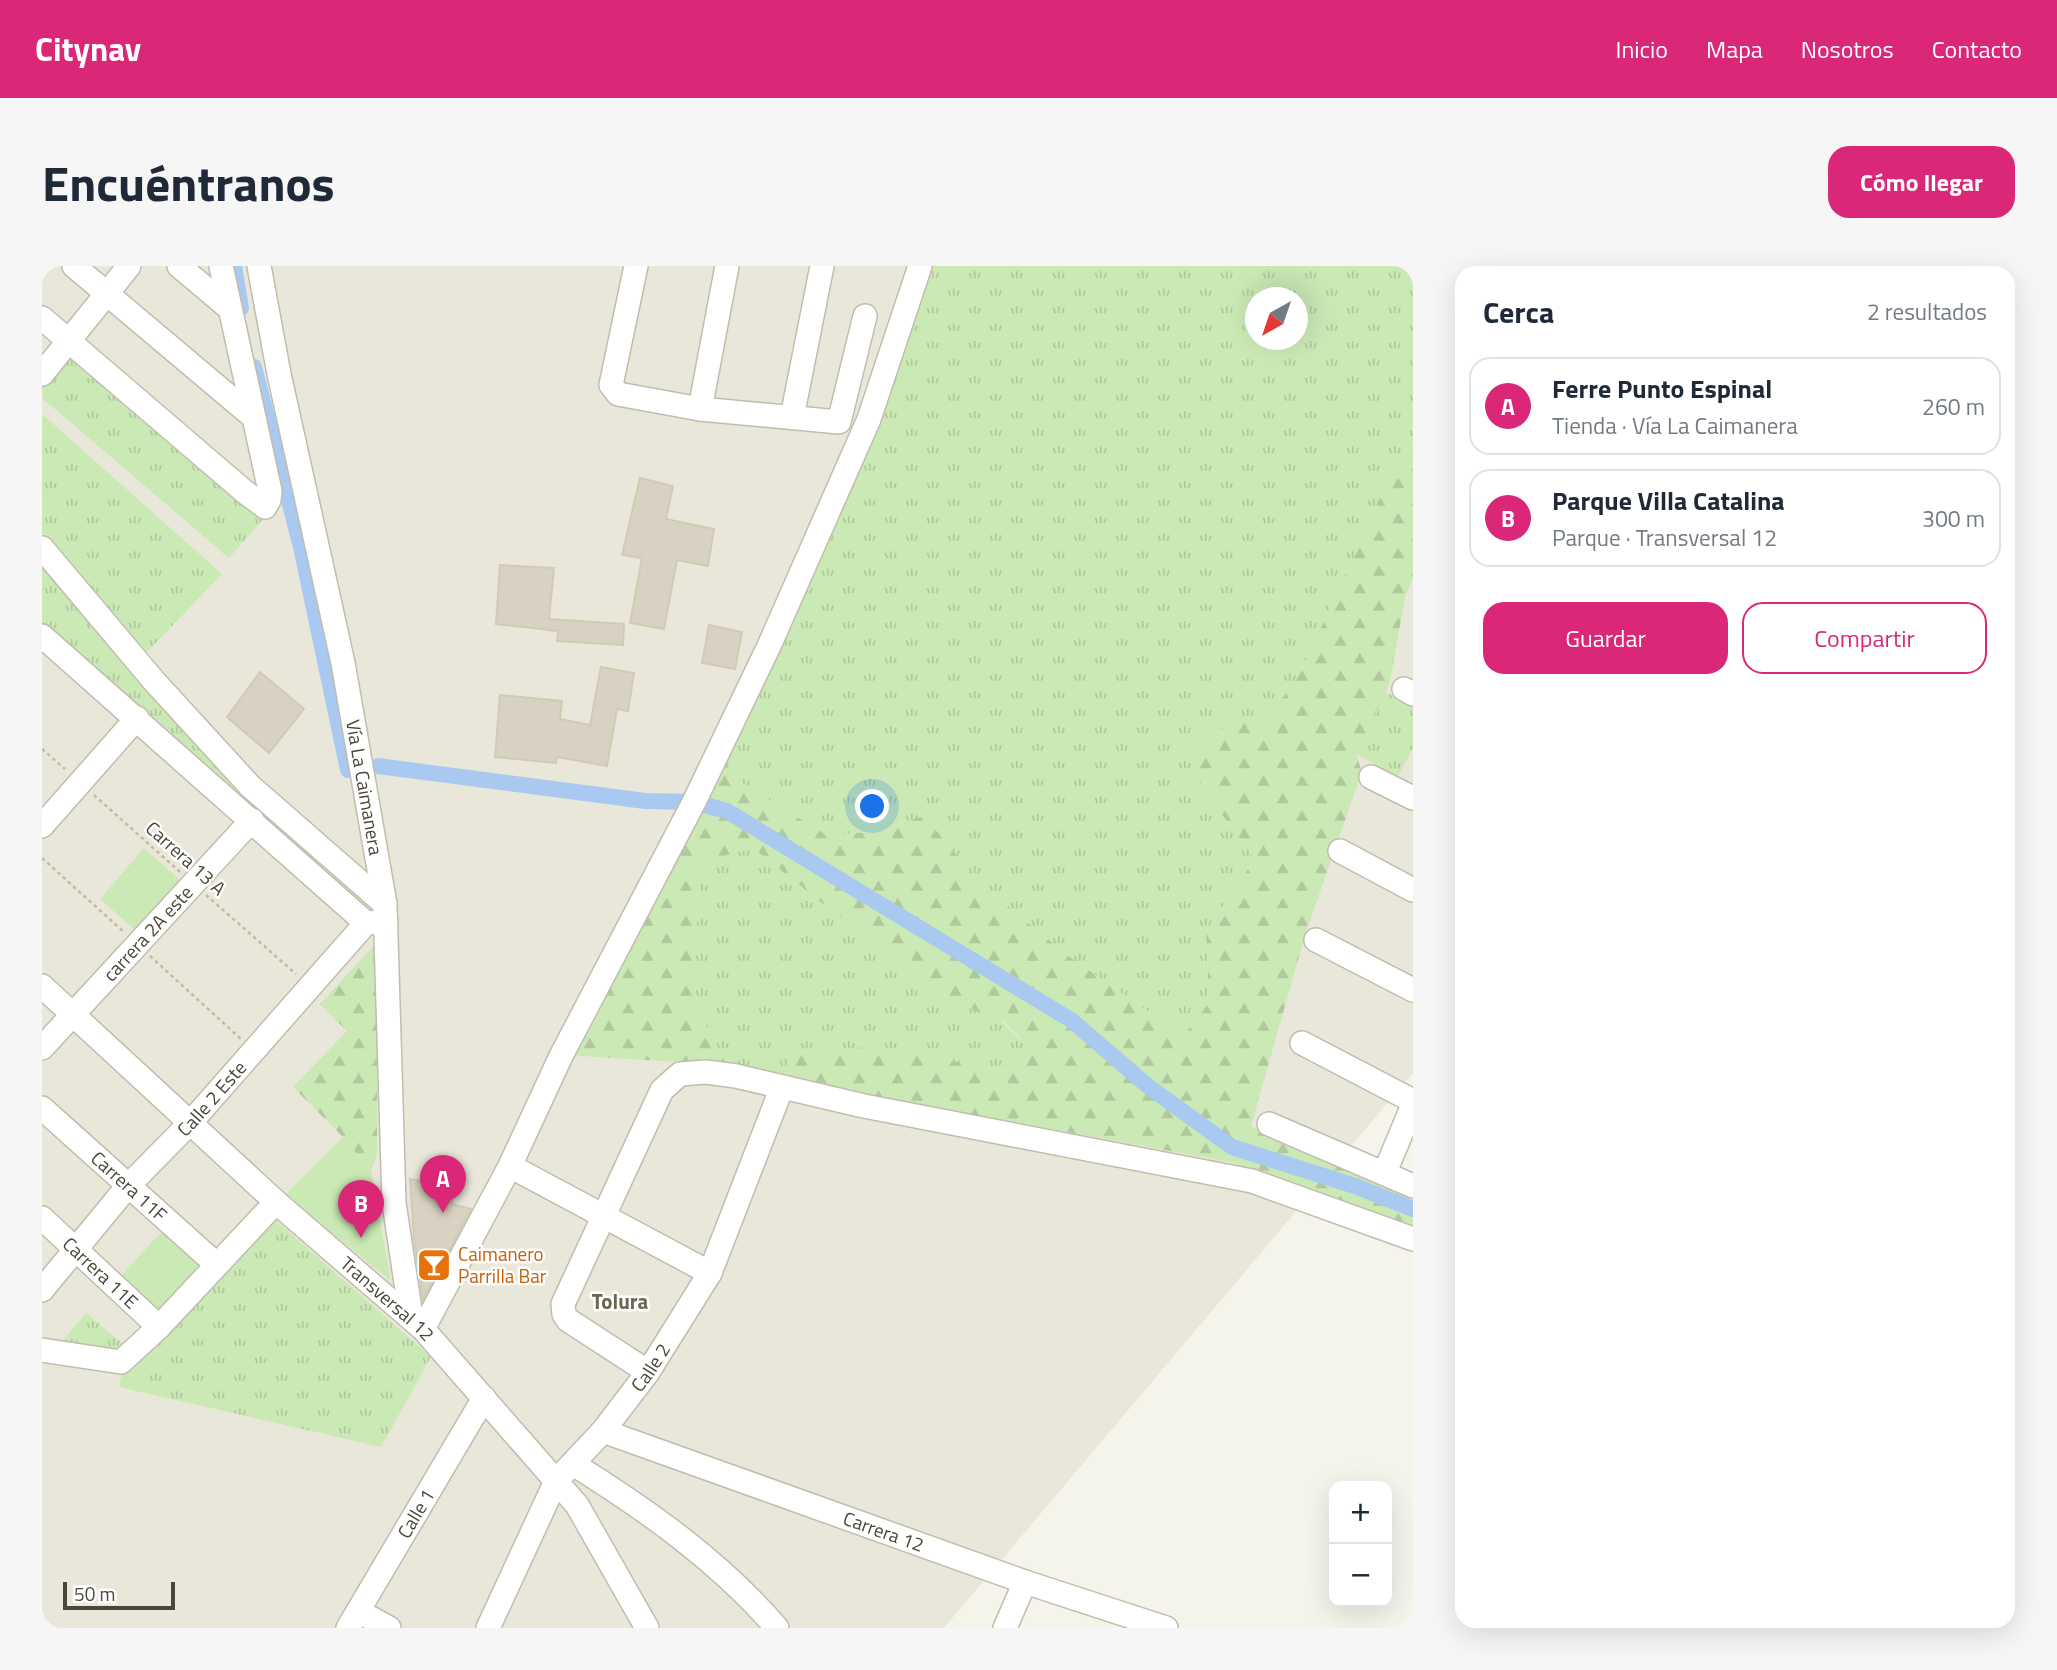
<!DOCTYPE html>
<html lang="es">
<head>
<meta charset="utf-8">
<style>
  :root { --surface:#fff; --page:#f6f6f7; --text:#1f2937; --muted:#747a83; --line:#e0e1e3; --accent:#db2777 }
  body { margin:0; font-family:"Titillium Web",sans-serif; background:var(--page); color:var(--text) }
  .controls { position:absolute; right:21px; bottom:21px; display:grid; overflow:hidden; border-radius:14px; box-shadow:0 7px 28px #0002 }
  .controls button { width:63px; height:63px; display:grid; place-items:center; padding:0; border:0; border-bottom:2px solid var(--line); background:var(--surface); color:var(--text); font:35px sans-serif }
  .compass { position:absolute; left:1203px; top:21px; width:63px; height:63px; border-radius:50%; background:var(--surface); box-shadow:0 7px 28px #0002; rotate:220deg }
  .scale { position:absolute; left:21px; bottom:18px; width:112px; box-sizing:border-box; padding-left:7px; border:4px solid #4a4639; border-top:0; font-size:19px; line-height:24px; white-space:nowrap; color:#4a4639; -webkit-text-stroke:5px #fff; paint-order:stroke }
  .you { position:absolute; left:831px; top:541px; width:24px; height:24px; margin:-18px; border:5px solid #fff; border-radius:50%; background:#1a73e8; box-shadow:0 0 0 10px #1a73e833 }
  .badge { display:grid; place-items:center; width:46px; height:46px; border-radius:50%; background:var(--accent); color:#fff; font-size:23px; font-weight:700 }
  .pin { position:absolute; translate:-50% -58px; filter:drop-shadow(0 2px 4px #0008) }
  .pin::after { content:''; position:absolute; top:37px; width:24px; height:21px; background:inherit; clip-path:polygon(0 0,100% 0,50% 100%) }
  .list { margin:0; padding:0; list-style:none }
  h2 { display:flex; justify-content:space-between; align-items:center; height:91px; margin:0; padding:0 28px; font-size:30px }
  h2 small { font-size:23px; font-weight:400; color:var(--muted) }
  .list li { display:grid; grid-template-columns:46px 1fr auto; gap:21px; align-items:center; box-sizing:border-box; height:98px; margin:0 14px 14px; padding:0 14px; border:2px solid var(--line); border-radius:21px }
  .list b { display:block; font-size:26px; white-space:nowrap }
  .list p { margin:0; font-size:23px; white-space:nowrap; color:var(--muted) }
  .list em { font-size:23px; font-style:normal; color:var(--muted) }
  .actions { display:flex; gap:14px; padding:21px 28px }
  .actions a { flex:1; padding:16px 0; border:2px solid var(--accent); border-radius:21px; text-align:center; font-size:24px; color:var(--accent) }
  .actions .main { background:var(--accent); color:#fff }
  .map { position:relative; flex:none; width:1371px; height:1362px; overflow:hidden; border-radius:21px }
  header { display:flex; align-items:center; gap:42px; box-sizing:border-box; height:98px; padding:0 35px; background:var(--accent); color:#fff }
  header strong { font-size:33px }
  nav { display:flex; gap:38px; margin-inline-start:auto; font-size:24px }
  .intro { display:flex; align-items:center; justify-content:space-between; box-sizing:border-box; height:168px; padding:0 42px }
  h1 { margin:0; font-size:49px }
  .button { padding:18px 32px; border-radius:21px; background:var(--accent); color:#fff; font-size:24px; font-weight:700 }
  main { display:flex; gap:42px; padding:0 42px }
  aside { flex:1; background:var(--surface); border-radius:21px; box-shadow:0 7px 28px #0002 }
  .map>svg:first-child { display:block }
</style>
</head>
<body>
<header>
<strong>Citynav</strong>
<nav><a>Inicio</a><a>Mapa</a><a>Nosotros</a><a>Contacto</a></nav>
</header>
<div class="intro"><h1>Encuéntranos</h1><a class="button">Cómo llegar</a></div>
<main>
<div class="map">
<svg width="1371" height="1362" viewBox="0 0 1371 1362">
  <defs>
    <pattern id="grass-tufts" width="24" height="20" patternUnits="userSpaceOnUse" patternTransform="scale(1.75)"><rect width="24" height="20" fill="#cae9b5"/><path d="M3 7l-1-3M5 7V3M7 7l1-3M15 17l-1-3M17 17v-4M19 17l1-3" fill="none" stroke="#afc99c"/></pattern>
    <pattern id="forest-firs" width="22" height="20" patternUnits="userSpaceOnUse" patternTransform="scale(1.75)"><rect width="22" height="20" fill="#cae9b5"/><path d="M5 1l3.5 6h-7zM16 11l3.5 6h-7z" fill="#afc99c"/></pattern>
  </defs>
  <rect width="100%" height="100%" fill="#f5f4eb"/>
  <path fill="#e9e7d9" d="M0 0H1153L1213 74 1371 234V807L902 1362H0Z"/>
  <path fill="url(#grass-tufts)" fill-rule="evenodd" d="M886 0H1371V177L1354 199 1257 409 1226 469 1160 522 1213 593 1164 665 1167 737 1141 770 1025 689 937 616 882 550 830 566 784 569 676 502ZM1213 32H1255V74H1213Z
    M28 86 225 249 187 292 0 132V119Z
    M0 148 180 308 103 388 14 287 0 267Z
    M0 286 135 447 340 640 326 653 0 367Z
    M1338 423 1371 441V482L1356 511 1314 488Z
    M711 582 895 727 957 753 988 783 977 807 834 781 747 785 745 812 685 799 655 744 652 692 659 596Z
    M229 950 389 1091 339 1181 77 1121 82 1099Z
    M44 1047 87 1083 79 1091 17 1079Z"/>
  <path fill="url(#forest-firs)" d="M1371 177V311L1363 331 1348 416 1314 488 1320 506 1264 666 1209 860 1371 933V970L1193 897 767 818 745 812 747 785 834 781 977 807 988 783 963 756 900 732 711 582 659 596 652 692 655 744 685 799 524 789 676 502 784 569 830 566 882 550 937 616 1025 689 1141 770 1167 737 1164 665 1213 593 1160 522 1150 481 1188 458 1227 451 1257 409 1354 198Z
    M336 675 335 888 329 905 301 871 251 821 305 765 278 738Z"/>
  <path fill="#cae9b5" d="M102 582 138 614 93 664 58 633Z
    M301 871 329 905 349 1015 243 929Z
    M124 961 164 998 115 1051 75 1014Z"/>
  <path fill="#e7e6e2" d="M368 878 370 950 382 1041 377 1042 362 957 361 879Z"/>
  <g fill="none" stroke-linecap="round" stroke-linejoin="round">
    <path stroke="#a9c9f1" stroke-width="16" d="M192 0 199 42
      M212 101 259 281 306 504
      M336 500 603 535 652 536 685 545 1029 754 1107 821 1190 881 1313 920 1371 943"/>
  </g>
  <path fill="#d7d2c1" stroke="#d2cbb4" stroke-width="2" d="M598 212 631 220 624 253 672 263 666 300 635 294 622 363 588 357 600 292 580 289Z
    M458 299 512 302 507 353 582 358 581 379 515 375 516 365 454 358Z
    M667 359 700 366 693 403 660 397Z
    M559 401 592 407 586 445 575 443 565 500 515 491 514 497 453 491 458 429 520 435 518 453 548 459Z
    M218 406 262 443 227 487 185 451Z
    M368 913 411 921 410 938 429 943 381 1034 372 973Z"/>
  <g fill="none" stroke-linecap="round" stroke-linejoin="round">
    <g stroke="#c1bdae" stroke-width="26">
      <g id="minor">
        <path d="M32 0 209 149"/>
        <path d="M137 0 187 42"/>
        <path id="s1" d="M217 0 237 108 301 397 343 638 352 937 369 1050"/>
        <path d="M594 0 569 119 576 128 658 143 797 156 823 50"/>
        <path d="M0 52 203 226 223 241 227 234 228 225 179 0"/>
        <path d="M0 108 87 0"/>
        <path d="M658 143 685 0"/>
        <path d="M750 151 780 0"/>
        <path d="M0 282 112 415 208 520 343 638"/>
        <path d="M0 370 324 657"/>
        <path d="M1362 423 1371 428"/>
        <path d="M1329 511 1371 532"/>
        <path d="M0 560 95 452"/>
        <path d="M1298 585 1371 624"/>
        <path d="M1274 674 1371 724"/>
        <path id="s2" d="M0 720 234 936 381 1063 535 1239 605 1362"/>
        <path d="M1260 777 1371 835"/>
        <path id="s3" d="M0 782 210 554"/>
        <path id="s4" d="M0 842 175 999"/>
        <path d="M1227 858 1371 920"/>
        <path d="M468 900 668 1007"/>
        <path d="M1343 906 1371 839"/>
        <path id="s5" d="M0 952 117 1061"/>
        <path id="s6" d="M0 1024 86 920 149 856 324 657 344 656"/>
        <path d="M381 1063 468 900 519 790 652 536 727 380 827 153 878 0"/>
        <path d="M0 1084 79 1096 117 1061 234 936"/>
        <path d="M606 1106 526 1054 522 1048 521 1038 620 824 638 808 664 806 694 810 822 840 1210 915 1371 973"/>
        <path id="s7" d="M561 1165 983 1316 1124 1362"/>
        <path d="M531 1198C605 1244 677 1295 735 1362"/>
        <path d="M316 1345 347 1362"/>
        <path id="s8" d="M306 1362 442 1132"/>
        <path id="s9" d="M446 1362 514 1215 561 1165 606 1106 668 1007 740 821"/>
        <path d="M963 1362 983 1316"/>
      </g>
    </g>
    <path stroke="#c3bb9f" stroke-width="2.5" stroke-dasharray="3.5 3.5" stroke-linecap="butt" d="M0 483 23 503
      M52 529 138 606
      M0 592 83 667
      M164 629 254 708
      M108 690 199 773"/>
    <use href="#minor" stroke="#fff" stroke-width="23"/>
  </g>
  <defs>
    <g id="bar-square" transform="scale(1.75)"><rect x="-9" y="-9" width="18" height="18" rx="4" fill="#e8710a" stroke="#fff"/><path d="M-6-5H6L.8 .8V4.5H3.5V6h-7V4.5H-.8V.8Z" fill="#fff"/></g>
  </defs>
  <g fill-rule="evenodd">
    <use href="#bar-square" x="392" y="999"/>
  </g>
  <g text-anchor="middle" stroke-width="5" stroke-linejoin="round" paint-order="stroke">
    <g font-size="19" fill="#4a4639" stroke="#fff">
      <text dy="7" stroke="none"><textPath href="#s1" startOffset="532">Vía La Caimanera</textPath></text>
      <text transform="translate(144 592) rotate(42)" y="7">Carrera 13 A</text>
      <text dy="7" stroke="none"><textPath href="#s3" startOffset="156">carrera 2A este</textPath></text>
      <text dy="7" stroke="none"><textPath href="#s6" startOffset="256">Calle 2 Este</textPath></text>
      <text dy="7" stroke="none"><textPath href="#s4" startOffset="117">Carrera 11F</textPath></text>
      <text dy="7" stroke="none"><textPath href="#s5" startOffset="80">Carrera 11E</textPath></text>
      <text dy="7" stroke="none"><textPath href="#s2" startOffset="466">Transversal 12</textPath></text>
      <text dy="7" stroke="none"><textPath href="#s9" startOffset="310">Calle 2</textPath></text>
      <text dy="7" stroke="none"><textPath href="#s8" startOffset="133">Calle 1</textPath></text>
      <text dy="7" stroke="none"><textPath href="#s7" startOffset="298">Carrera 12</textPath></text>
    </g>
    <g font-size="19" fill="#c56008" stroke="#fff" text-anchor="start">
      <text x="416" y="995">Caimanero<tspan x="416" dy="22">Parrilla Bar</tspan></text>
    </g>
    <g font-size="21" font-weight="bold" fill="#6d6550" stroke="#fff">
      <text x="578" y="1043">Tolura</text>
    </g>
  </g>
</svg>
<div class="controls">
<button>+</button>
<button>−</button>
</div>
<svg class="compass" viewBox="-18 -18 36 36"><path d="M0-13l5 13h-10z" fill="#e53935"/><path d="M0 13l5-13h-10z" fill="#747a83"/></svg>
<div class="scale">50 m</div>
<div class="you"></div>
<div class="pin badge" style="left:401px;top:947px">A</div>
<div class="pin badge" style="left:319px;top:972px">B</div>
</div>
<aside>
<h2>Cerca<small>2 resultados</small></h2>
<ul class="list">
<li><span class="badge">A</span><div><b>Ferre Punto Espinal</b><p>Tienda · Vía La Caimanera</p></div><em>260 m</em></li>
<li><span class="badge">B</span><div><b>Parque Villa Catalina</b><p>Parque · Transversal 12</p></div><em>300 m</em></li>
</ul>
<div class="actions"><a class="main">Guardar</a><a>Compartir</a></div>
</aside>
</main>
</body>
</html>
